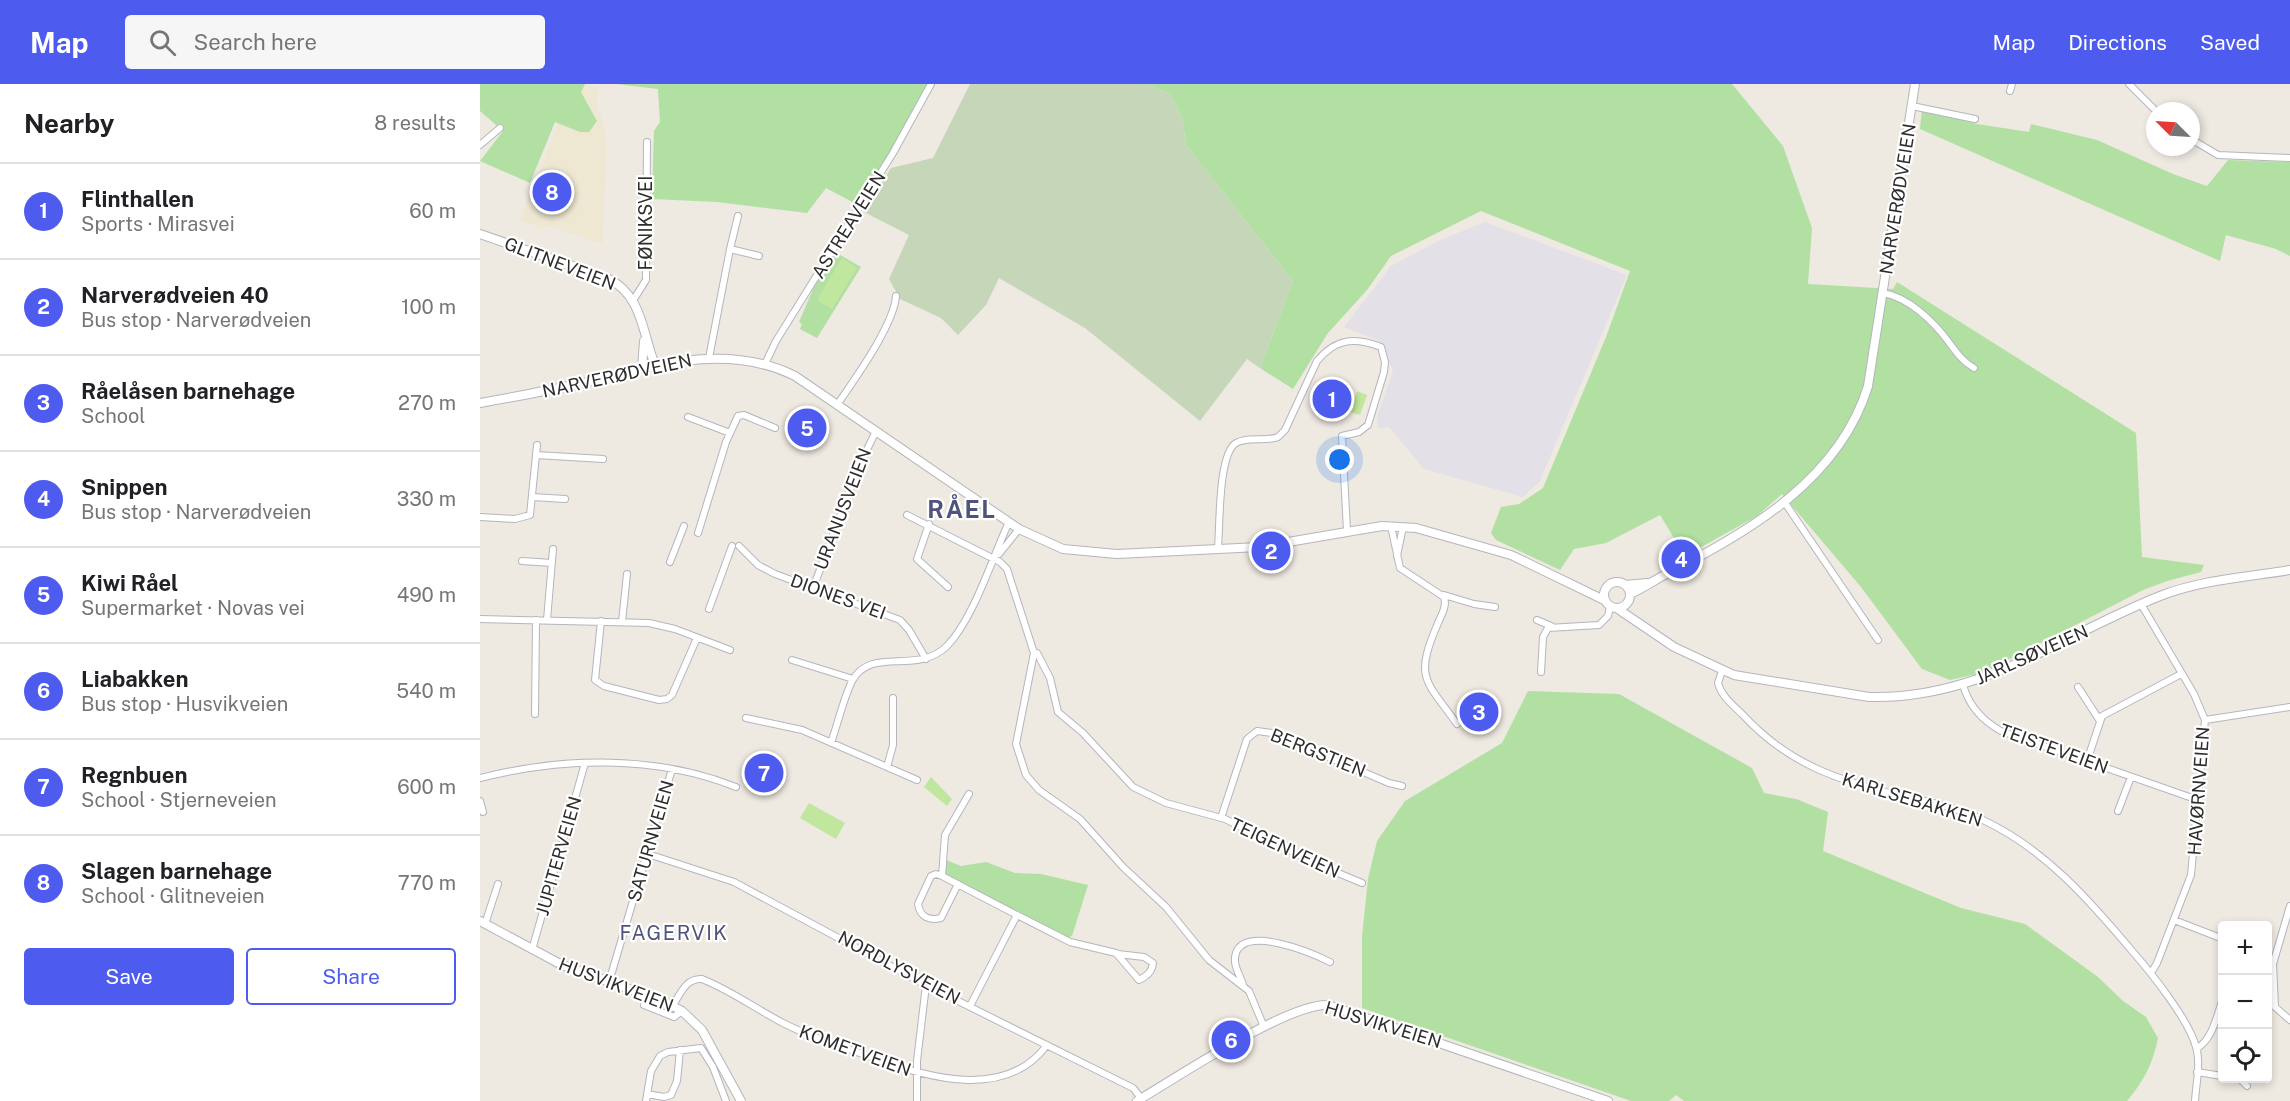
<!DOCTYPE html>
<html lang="en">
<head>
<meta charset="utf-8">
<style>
  :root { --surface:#fff; --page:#f6f6f6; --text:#202124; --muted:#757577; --line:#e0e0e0; --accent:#4d5cef }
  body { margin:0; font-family:"Public Sans",sans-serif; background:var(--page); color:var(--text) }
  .controls { position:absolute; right:18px; bottom:18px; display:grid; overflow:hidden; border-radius:6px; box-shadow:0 3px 9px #0003 }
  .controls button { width:54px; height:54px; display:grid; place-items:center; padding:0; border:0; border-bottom:2px solid var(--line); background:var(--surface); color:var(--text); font:30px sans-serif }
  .compass { position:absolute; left:1666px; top:18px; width:54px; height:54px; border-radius:50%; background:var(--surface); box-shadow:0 3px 9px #0003; rotate:294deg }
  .you { position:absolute; left:860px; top:376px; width:21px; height:21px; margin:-15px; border:4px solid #fff; border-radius:50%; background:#1a73e8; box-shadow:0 0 0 9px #1a73e833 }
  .badge { display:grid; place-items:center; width:39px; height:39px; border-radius:50%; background:var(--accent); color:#fff; font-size:20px; font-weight:700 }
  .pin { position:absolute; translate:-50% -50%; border:3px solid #fff; box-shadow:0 2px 6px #0006 }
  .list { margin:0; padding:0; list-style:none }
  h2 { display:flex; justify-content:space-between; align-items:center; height:78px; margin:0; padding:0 24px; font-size:26px }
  h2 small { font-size:20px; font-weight:400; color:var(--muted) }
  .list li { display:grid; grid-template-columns:39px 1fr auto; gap:18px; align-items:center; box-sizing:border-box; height:96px; padding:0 24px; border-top:2px solid var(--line) }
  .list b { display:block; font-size:22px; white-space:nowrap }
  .list p { margin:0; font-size:20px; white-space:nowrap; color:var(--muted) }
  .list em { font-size:20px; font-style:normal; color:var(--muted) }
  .actions { display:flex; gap:12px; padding:18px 24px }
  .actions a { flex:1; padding:14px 0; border:2px solid var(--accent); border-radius:6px; text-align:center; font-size:21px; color:var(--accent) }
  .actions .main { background:var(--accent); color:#fff }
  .icon { flex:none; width:33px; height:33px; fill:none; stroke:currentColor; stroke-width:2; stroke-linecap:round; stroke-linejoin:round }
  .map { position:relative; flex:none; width:1810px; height:1017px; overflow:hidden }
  header { display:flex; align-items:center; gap:36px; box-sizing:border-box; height:84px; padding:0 30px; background:var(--accent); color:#fff }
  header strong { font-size:28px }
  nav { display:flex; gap:33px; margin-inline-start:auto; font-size:21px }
  .search { width:420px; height:54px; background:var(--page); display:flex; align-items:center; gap:15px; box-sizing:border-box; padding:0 21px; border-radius:6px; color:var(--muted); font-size:22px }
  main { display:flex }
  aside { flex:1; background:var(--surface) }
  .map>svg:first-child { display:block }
</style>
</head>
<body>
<header>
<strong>Map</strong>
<div class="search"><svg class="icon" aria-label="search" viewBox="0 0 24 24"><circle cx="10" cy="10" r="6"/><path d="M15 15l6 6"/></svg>Search here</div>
<nav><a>Map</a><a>Directions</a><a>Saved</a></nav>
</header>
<main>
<aside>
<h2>Nearby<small>8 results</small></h2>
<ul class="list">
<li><span class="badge">1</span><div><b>Flinthallen</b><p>Sports · Mirasvei</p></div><em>60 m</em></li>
<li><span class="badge">2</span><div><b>Narverødveien 40</b><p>Bus stop · Narverødveien</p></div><em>100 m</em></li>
<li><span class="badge">3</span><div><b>Råelåsen barnehage</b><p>School</p></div><em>270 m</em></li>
<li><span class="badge">4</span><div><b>Snippen</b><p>Bus stop · Narverødveien</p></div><em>330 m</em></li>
<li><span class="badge">5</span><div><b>Kiwi Råel</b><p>Supermarket · Novas vei</p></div><em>490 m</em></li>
<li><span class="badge">6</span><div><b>Liabakken</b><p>Bus stop · Husvikveien</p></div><em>540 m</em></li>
<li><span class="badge">7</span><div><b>Regnbuen</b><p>School · Stjerneveien</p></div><em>600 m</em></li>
<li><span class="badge">8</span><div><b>Slagen barnehage</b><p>School · Glitneveien</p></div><em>770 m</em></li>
</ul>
<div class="actions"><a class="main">Save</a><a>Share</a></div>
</aside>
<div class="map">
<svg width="1810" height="1017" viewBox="0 0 1810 1017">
  <rect width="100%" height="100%" fill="#eee9e1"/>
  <path fill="#e3e1e7" d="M1005 138 1147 191 1060 397 1043 413 944 385 909 343 899 345 897 333 913 287 900 257 864 243 911 182 960 156Z"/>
  <path fill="#eee7d2" d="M94 0 119 3 116 14 127 57 122 160 66 141 64 144 40 136Z"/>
  <path fill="#b1e0a2" d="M0 0H105L101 8 117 37 109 48H100L75 38 50 99 0 77 23 47 0 27Z
    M136 0H448L412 66 378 121 346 104 327 129 237 118 172 115 174 47 180 38 178 5Z
    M666 0H1252L1303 62 1332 144 1328 200 1413 205 1417 198 1656 349 1662 473 1724 481 1721 488 1687 497 1663 506 1505 588 1470 596 1442 585 1381 503 1302 410 1277 432 1205 472 1180 431 1126 459 1094 465 1080 486 1016 456 1011 449 1021 423 1039 420 1063 404 1126 253 1150 187 1001 127 911 172 887 206 848 249 813 305 780 284 813 197 706 61 702 32 690 10Z
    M1442 25 1497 40 1549 48 1551 40 1617 56 1693 90 1727 102 1748 76 1810 78V172L1796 165 1746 151 1740 177 1440 45Z
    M355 168 381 183 337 254 320 245 322 240 319 238 334 203Z
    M1048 607 1139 610 1272 684 1284 709 1316 715 1348 728 1343 767 1481 824 1545 840 1618 893 1643 917 1666 933 1678 954C1673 979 1664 997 1647 1017H1204L1196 1011 1189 1017H1151L882 924V852L888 795 897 757 925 717 1022 659Z
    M466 776 481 782 506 778 535 789 561 790 608 801 592 852 587 854 466 792Z"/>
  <path fill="#c5d6b9" d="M490 0H666L690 10 702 32 706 61 813 197 780 284 767 275 720 337 605 244 519 194 506 221 478 251 461 234 420 215 409 195 429 151 384 128 411 84 453 74Z"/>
  <path fill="#c1e69e" d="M362 174 377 184 352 225 337 216Z
    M877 307 887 311 880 331 870 328Z
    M451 693 472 715 467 722 444 703Z
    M329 719 365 739 356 755 320 734Z"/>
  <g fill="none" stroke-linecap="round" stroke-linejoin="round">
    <g stroke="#b4b6bf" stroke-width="8">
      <path id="street" d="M1649 0 1676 27
        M1530 7 1532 0
        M1432 22 1495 35
        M1711 55 1738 71 1810 74
        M0 61 20 44
        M250 165 258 132
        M1403 209C1428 213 1453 237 1468 257 1476 268 1482 277 1494 284
        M154 215 166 196 167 58
        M229 274 250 165 279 172
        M285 280 296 257 413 69 451 0
        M357 321C374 296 414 241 416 212
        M208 333 250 349
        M56 371 123 375
        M53 413 85 415
        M1305 419 1398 556
        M427 431 520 478 527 485 554 569 536 660 546 691 559 706 600 735 643 783 686 823 729 876 769 907 784 943
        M0 433 35 435 50 431 57 361
        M449 440 437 475 468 503
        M911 442 920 484 964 513C967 522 962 530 958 539 934 595 945 595 977 640
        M218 449 246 358 258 332 264 331 295 344
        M259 462 278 481 295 490 420 536 429 546 446 575
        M738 463C740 442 738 370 756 359 768 352 786 358 798 353L805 346 837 277C856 254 875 253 901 263L905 278 904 288 888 341 879 348 862 352 867 447
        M519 470 539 445
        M917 472 923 443
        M42 477 72 479
        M190 478 204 442
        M333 504 379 382 396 347
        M964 511 994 520 1015 523
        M1661 520 1714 610 1725 636 1711 791 1677 879 1671 889
        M229 525 252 462
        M0 535 169 539 195 545 250 566
        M67 536 73 465
        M1057 536 1071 542
        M121 537 115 596 124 602 179 616 187 615 192 611 217 554
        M142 538 147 490
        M554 569H557L570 594 578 628 603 649 653 703 686 719 745 735 839 781 882 799
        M312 576 373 595
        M1242 587 1238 599C1241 612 1254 622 1263 631 1308 680 1359 697 1422 712 1450 718 1479 724 1505 737 1566 766 1610 817 1653 868 1672 890 1709 936 1716 963 1721 979 1716 1000 1715 1017
        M1061 588 1063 553 1068 544 1119 541 1128 532 1130 523
        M1483 601C1489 622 1503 637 1521 647L1718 716
        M1598 603 1620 637
        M55 630 56 536
        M266 634 322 646 437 696
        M1725 636 1810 623
        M351 659C358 639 363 616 372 597 392 561 436 592 467 562 493 536 513 472 529 438
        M1607 677 1622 632 1701 590
        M407 683 413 661V614
        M0 694C84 673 175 671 256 703
        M0 717 3 728
        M1638 727 1651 693
        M741 734 767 655 777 647 792 649 909 699 922 702
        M168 770 254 798 446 901 653 1004 661 1014
        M462 792 465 751 489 710
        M478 800 461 834C449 837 440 833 438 820L451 792 456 790 462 792 537 831
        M1810 822 1793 880 1795 923 1810 936
        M1694 836 1738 853
        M5 840 18 800
        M52 866 105 679
        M129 898 192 685
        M763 901C760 890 752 881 756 869 766 841 832 869 850 878
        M164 921 194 933 202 927
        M193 921C201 909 206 894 222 895 250 906 276 925 303 939 330 953 360 962 389 972 446 994 526 1017 567 961
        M490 922 537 831 590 858 636 869 659 896C667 892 672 888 673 879L664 873 638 870
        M1717 964C1732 956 1737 932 1742 917
        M1717 988 1742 992
        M1759 994 1767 1002
        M167 1010 184 1013 191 1011 197 997 200 966
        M166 1017 171 987 180 972 188 968 221 964 233 983 246 1017
        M437 1017V977L446 901"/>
    </g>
    <g stroke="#b4b6bf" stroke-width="10">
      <path id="secondary" d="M0 150 127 194C163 211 162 249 175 281
        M162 284 164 257
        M0 319C33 313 66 307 99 300 171 283 244 257 315 292L539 445 583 465 637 470 779 463 902 442 936 444 1031 471 1124 516
        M1124 511a13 13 0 1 1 26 0a13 13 0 1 1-26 0Z
        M1145 501 1167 499
        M1150 510C1164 504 1176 495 1190 488 1271 447 1360 394 1388 302L1435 0
        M1138 525 1194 563 1254 591 1389 613C1501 616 1581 551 1680 512 1720 496 1767 493 1810 486
        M0 837 82 881 183 917 202 927 222 946 261 1017
        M657 1017C696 994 808 919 848 921L1128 1017"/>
    </g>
    <use href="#street" stroke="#fff" stroke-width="6"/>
    <use href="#secondary" stroke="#fff" stroke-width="8"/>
  </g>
  <g text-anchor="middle" stroke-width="4.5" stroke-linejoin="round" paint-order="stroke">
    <g font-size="18" fill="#2d2d2d" stroke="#fff">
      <text transform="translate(1418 115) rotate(-81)" y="6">NARVERØDVEIEN</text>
      <text transform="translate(166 139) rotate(-90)" y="6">FØNIKSVEI</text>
      <text transform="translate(369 141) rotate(-58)" y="6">ASTREAVEIEN</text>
      <text transform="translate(80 180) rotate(21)" y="6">GLITNEVEIEN</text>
      <text transform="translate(137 292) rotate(-12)" y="6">NARVERØDVEIEN</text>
      <text transform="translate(363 425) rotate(-69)" y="6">URANUSVEIEN</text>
      <text transform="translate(358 513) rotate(20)" y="6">DIONES VEI</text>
      <text transform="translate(1552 571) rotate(-24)" y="6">JARLSØVEIEN</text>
      <text transform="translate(1574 665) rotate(20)" y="6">TEISTEVEIEN</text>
      <text transform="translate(838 669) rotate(22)" y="6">BERGSTIEN</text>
      <text transform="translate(1719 707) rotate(-86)" y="6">HAVØRNVEIEN</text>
      <text transform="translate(1432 716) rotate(17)" y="6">KARLSEBAKKEN</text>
      <text transform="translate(171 757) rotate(-74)" y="6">SATURNVEIEN</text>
      <text transform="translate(805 764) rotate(25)" y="6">TEIGENVEIEN</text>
      <text transform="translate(79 772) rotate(-74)" y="6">JUPITERVEIEN</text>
      <text transform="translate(419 884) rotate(28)" y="6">NORDLYSVEIEN</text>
      <text transform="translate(136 901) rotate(21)" y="6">HUSVIKVEIEN</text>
      <text transform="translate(903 941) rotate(17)" y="6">HUSVIKVEIEN</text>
      <text transform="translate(375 967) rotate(20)" y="6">KOMETVEIEN</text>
    </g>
    <g font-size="20" letter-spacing="1.5" fill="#50547c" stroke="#fff">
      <text x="194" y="856">FAGERVIK</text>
    </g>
    <g font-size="24" font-weight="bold" letter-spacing="1.5" fill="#50547c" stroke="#fff">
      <text x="482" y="434">RÅEL</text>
    </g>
  </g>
</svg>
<div class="controls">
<button>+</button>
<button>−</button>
<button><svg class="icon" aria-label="locate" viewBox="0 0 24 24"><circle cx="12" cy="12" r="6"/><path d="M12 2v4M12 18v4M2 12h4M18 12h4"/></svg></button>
</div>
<svg class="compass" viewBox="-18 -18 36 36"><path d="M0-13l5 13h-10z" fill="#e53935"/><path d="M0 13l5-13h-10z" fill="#757577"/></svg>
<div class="you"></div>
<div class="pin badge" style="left:852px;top:315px">1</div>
<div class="pin badge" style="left:791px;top:467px">2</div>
<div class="pin badge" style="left:999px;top:628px">3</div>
<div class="pin badge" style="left:1201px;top:475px">4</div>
<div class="pin badge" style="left:327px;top:344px">5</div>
<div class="pin badge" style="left:751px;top:956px">6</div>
<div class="pin badge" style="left:284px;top:689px">7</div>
<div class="pin badge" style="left:72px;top:108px">8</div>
</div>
</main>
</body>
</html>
